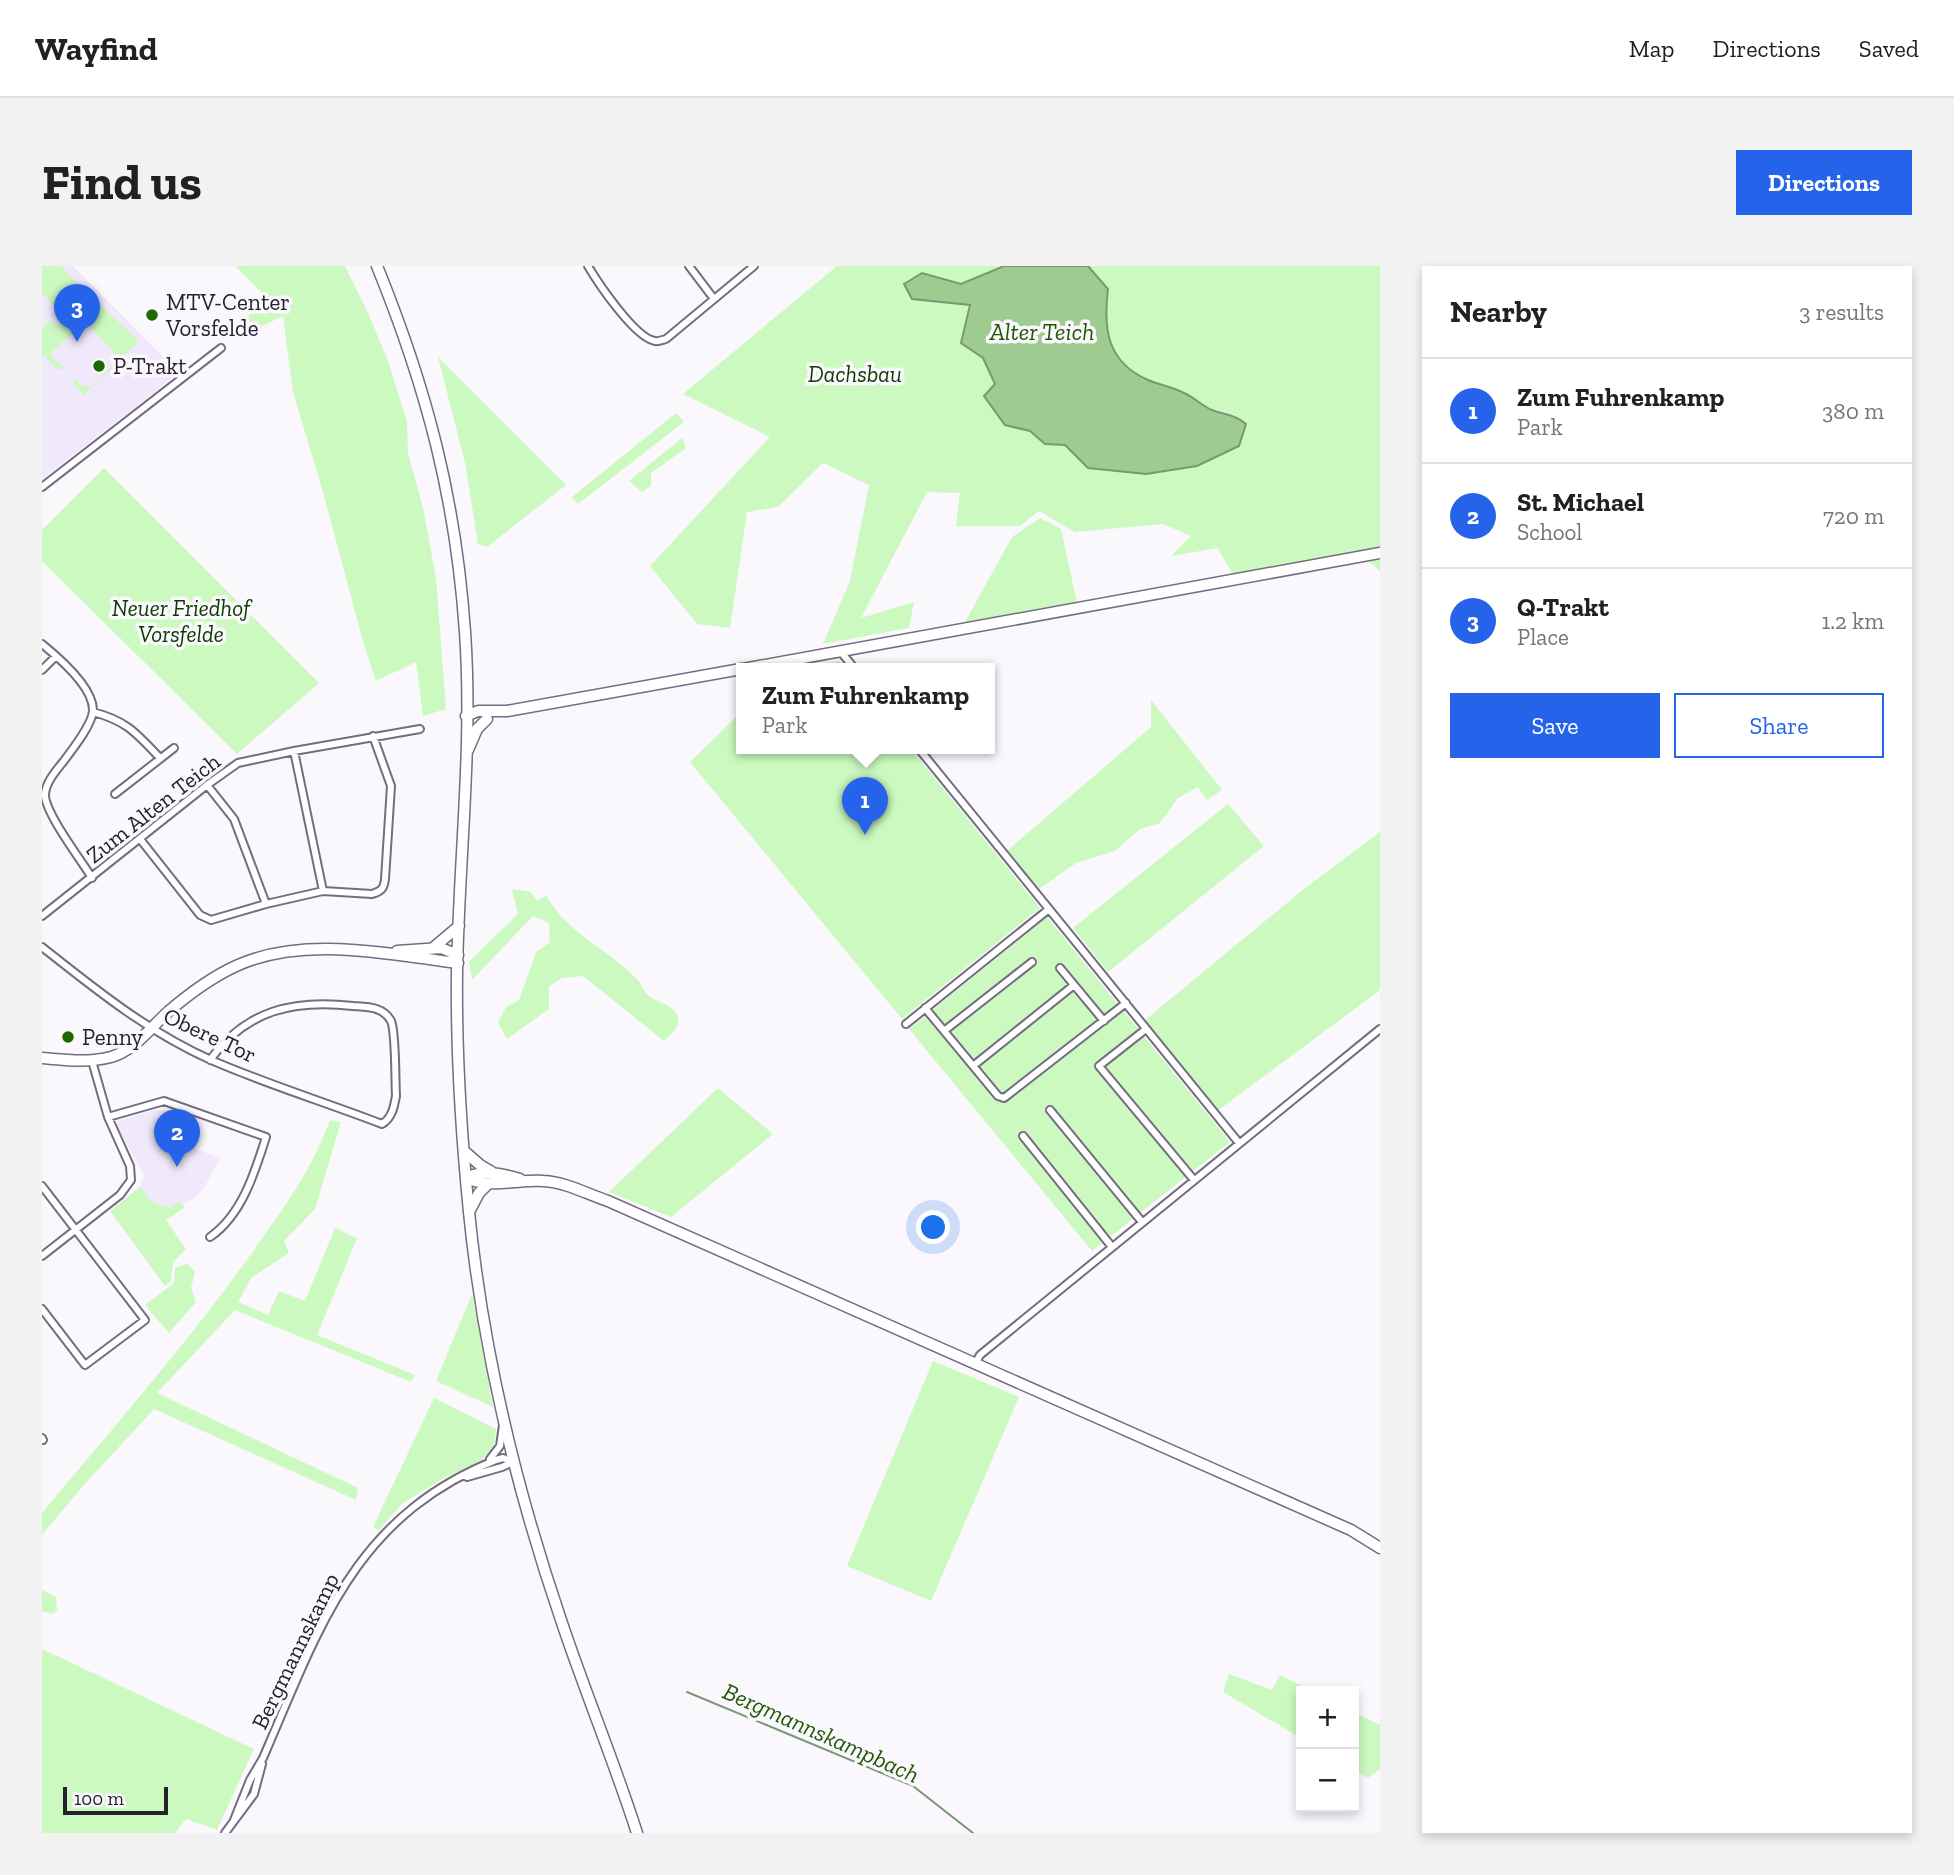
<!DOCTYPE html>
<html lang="en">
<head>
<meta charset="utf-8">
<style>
  :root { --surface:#fff; --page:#f2f2f2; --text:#202124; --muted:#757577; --line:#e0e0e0; --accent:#2563eb }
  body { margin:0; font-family:"Zilla Slab",serif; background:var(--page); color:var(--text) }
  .controls { position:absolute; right:21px; bottom:21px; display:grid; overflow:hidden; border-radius:0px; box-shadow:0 4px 10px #0003 }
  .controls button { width:63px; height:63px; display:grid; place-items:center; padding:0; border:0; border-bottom:2px solid var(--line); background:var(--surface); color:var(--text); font:35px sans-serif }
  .scale { position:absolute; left:21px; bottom:18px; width:105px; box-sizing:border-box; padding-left:7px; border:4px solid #26222b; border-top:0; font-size:19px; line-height:24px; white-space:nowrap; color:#26222b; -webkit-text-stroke:5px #faf8fd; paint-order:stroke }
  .you { position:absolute; left:892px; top:962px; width:24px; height:24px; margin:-18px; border:5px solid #fff; border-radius:50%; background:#1a73e8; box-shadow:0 0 0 10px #1a73e833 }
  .badge { display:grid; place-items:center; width:46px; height:46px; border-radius:50%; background:var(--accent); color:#fff; font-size:23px; font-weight:700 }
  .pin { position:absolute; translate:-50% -58px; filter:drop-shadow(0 2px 4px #0008) }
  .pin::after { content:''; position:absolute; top:37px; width:24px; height:21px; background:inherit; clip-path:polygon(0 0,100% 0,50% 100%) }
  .popup { position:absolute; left:694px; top:397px; width:259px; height:91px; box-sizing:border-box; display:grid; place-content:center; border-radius:0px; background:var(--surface); filter:drop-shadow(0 2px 5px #0005); font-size:23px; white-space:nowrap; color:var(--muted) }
  .popup b { font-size:26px; color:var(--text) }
  .popup::after { content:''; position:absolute; left:50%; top:100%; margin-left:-14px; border:14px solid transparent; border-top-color:var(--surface) }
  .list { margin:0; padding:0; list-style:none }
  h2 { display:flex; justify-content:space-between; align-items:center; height:91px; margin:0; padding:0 28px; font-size:30px }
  h2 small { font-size:23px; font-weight:400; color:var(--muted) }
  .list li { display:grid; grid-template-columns:46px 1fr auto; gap:21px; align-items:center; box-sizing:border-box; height:105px; padding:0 28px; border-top:2px solid var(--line) }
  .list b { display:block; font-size:26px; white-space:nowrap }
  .list p { margin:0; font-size:23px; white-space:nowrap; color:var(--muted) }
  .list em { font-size:23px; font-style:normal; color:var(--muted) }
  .actions { display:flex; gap:14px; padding:21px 28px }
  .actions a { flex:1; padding:16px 0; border:2px solid var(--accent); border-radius:0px; text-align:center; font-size:24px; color:var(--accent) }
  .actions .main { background:var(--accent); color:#fff }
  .map { position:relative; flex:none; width:1338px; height:1567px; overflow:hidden; border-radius:0px }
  header { display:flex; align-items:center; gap:42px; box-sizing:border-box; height:98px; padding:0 35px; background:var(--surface); border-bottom:2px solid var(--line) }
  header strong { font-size:33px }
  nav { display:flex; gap:38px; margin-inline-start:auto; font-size:24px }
  .intro { display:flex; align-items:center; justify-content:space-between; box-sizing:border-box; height:168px; padding:0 42px }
  h1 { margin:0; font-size:49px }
  .button { padding:18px 32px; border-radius:0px; background:var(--accent); color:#fff; font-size:24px; font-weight:700 }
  main { display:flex; gap:42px; padding:0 42px }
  aside { flex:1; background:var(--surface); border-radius:0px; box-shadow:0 4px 10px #0003 }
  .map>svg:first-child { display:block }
</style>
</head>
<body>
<header>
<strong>Wayfind</strong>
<nav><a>Map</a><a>Directions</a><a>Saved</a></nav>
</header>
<div class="intro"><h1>Find us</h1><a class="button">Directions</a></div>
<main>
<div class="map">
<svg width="1338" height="1567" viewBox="0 0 1338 1567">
  <rect width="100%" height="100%" fill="#faf8fd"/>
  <path fill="#f0e8fb" d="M0 0H31L137 107 0 213Z
    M113 844 137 845 134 875 178 892 163 920 154 931 140 939 137 936 128 942 109 935 98 921 102 910 75 859 78 854Z"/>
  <path fill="#ccf9bf" d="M0 0H19L36 19 13 41 0 28Z
    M193 0H303L327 49 346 95 365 156 366 187 381 242 394 312 404 443 381 450 374 396 334 415 322 379 281 226 251 126 241 50 198 71 190 63 226 33Z
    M795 0H962L919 18 880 7 871 33 928 39 941 92 953 118 963 159 988 165 1003 178 1023 179 1046 202 1104 208 1155 200 1197 180 1193 149 1169 143 1143 127 1103 113 1075 92 1066 66 1064 43 1066 23 1045 0H1338V305L1319 289 1192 311 1176 282 1129 290 1149 270 1121 258 1033 266 997 245 978 260H914L918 227 885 226 819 352 872 336 867 362 781 378 808 315 827 219 781 197 736 241 705 246 688 362 655 358 608 300 728 171 641 128Z
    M40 22 97 75 42 129 31 118V112L42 121 44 119 48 122 78 91 43 56 8 88 22 102 16 104 2 89 0 90V63L8 54 15 60 32 43 26 36Z
    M396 91 524 219 445 281 436 278 423 197Z
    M634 147 642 156 536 238 530 231Z
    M640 172 644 182 609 207V220L600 226 587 215Z
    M62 202 277 417 195 488 0 295V264Z
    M998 252 1019 263 1035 337 923 356 970 271Z
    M797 395 804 403H756Z
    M1109 434 1180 524 1165 534 1156 521 1136 532 1118 557 1098 563 1073 585 1034 597 997 623 965 585 1109 461Z
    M699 446V483H869L998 642 860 753 648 496Z
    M1186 538 1222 580 1066 706 1031 662Z
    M1338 566V724L1171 848 1103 754 1262 623Z
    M470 623 489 626 495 635 504 629C525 668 565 682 595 713 600 718 601 726 607 730 616 737 635 739 636 753 637 762 628 769 622 775L541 710 520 712 507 720V743L465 773 456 757 464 741 477 734 494 686 508 676 507 657 491 650 430 714 427 696 476 648Z
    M1005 651 1188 876 1050 985 867 763Z
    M676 822 731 868 629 951 567 926Z
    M288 854 299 856 273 943 242 975 247 987 209 1012 196 1036 226 1049 237 1025 263 1035 293 962 315 972 275 1069 373 1109 369 1116 193 1044 115 1127 316 1222 314 1234 112 1143 40 1221 0 1269V1247C70 1163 143 1080 207 991 239 946 269 906 288 854Z
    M98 921 109 935 128 942 137 936 143 941 124 954 144 983 131 996 129 1015 123 1020 68 945Z
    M145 997 153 1006 149 1022 154 1036 127 1067 103 1039 132 1017 133 1002Z
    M430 1028 451 1141 394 1115Z
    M891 1095 977 1131 889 1335 805 1300Z
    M392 1132 454 1163 452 1180 440 1194 402 1212 361 1237 337 1264 331 1261Z
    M0 1324 14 1331 15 1345 10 1348 0 1345Z
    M0 1383 212 1483 175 1564 144 1553 133 1567H0Z
    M1187 1408 1230 1424 1238 1409 1270 1425H1259V1472L1181 1426Z
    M1312 1446 1338 1459V1503L1326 1512 1312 1504Z"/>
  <path fill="#9dcb90" stroke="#799872" stroke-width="2" d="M962 0H1046L1066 23C1061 63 1065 96 1106 114 1118 119 1130 121 1142 127 1152 131 1160 140 1170 144 1183 149 1192 148 1204 158L1197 180 1155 200 1104 208 1046 202 1023 179 1003 178 988 165 963 159 942 130 953 118 941 92 919 77 928 39 870 33 862 18 880 7 919 18Z"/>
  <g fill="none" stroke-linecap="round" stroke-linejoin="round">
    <path stroke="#799872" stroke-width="2" d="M645 1426 871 1520 931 1567"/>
    <g stroke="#756c81" stroke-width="10">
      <path id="street" d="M546 0C556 17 593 72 613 75 616 76 620 74 624 73L712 0
        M647 0 672 33
        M0 221 179 82
        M0 378C16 391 52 422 51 445 50 459 30 484 21 496 14 505 4 516 3 528 2 546 40 595 50 612
        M798 385 813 403
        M0 404 14 390
        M51 446C85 455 94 467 118 492
        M877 483 1007 643
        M252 485 281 625
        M165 519 192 553 224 638
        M73 528 132 482
        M98 573 158 649 169 654 224 638 281 625 330 628C340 625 342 622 343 613L349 520 331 470
        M0 650 165 519 196 497 252 485 378 463
        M0 681C53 723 106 766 169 794 224 818 283 836 340 858 350 852 352 841 354 830 353 814 354 766 349 755 341 740 324 741 311 740 252 733 204 744 168 794
        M1018 702 1062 755
        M883 742 956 830 962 832 1084 737
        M864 758 1007 643 1197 877
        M1104 763 1057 800 1152 914
        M902 765 990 696
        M931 800 1032 719
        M1008 844 1100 956
        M66 851 122 835 224 871C213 906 200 949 168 971
        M981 870 1070 981
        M0 920 103 1054 43 1099 0 1043
        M0 990 78 929 89 914 88 900 66 851 50 795
        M933 1098 938 1089 1338 763
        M0 1172 1 1174
        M448 1193 458 1180 461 1159
        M425 1211 460 1201 471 1196
        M192 1554 208 1514 221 1492C277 1363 311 1251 454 1194L461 1192 471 1196
        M183 1567 212 1528 220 1498"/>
    </g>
    <g stroke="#756c81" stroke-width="13">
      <path id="secondary" d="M335 0C385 123 414 234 423 366 431 479 417 592 415 705 414 786 419 866 427 946 441 1086 474 1222 519 1354 543 1426 572 1495 595 1567
        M701 403 1338 287
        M424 450 436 445H465L699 403
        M426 484 435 463 445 453
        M391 682 417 660
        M355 685 399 682 416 689
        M0 792C24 794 46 797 69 791 93 784 109 761 127 745 147 728 170 711 194 700 261 669 345 688 416 697
        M422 885 438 899 450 906
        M424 912C449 923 476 913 502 915 523 916 545 928 566 935L1309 1264 1338 1282
        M424 912C441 903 461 908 478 913
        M427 946 437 927 446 918"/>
    </g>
    <use href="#street" stroke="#fff" stroke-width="6"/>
    <use href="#secondary" stroke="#fff" stroke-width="10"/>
  </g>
  <g fill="#216700" stroke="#faf8fd" stroke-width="2.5">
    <circle cx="110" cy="49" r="7"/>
    <circle cx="57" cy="100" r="7"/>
    <circle cx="26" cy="771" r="7"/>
  </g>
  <g text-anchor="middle" stroke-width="7" stroke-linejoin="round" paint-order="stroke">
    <g font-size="23" fill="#26222b" stroke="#faf8fd" text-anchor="start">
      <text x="124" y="44">MTV-Center<tspan x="124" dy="26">Vorsfelde</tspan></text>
      <text x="71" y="108">P-Trakt</text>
      <text x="40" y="779">Penny</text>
    </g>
    <g font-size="23" font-style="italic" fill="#0d3a00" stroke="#faf8fd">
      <text x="813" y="116">Dachsbau</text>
      <text x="139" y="350">Neuer Friedhof<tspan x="139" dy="26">Vorsfelde</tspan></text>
    </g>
    <g font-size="23" fill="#26222b" stroke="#faf8fd">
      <text transform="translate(111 542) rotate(-38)" y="8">Zum Alten Teich</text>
      <text transform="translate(168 769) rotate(25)" y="8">Obere Tor</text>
      <text transform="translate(253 1385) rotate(-64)" y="8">Bergmannskamp</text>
    </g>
    <g font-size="24" font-style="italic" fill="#1f5805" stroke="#faf8fd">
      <text x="1000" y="74">Alter Teich</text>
      <text transform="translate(779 1467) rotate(24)" y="8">Bergmannskampbach</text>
    </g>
  </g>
</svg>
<div class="controls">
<button>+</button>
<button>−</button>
</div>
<div class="scale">100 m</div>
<div class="you"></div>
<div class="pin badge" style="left:823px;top:569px">1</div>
<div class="popup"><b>Zum Fuhrenkamp</b>Park</div>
<div class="pin badge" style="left:135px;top:901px">2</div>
<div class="pin badge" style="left:35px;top:76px">3</div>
</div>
<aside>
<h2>Nearby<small>3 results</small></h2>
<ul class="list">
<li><span class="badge">1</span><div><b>Zum Fuhrenkamp</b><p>Park</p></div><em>380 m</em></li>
<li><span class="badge">2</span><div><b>St. Michael</b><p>School</p></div><em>720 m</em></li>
<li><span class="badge">3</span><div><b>Q-Trakt</b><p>Place</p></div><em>1.2 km</em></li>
</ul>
<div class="actions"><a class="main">Save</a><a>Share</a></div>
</aside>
</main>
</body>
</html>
